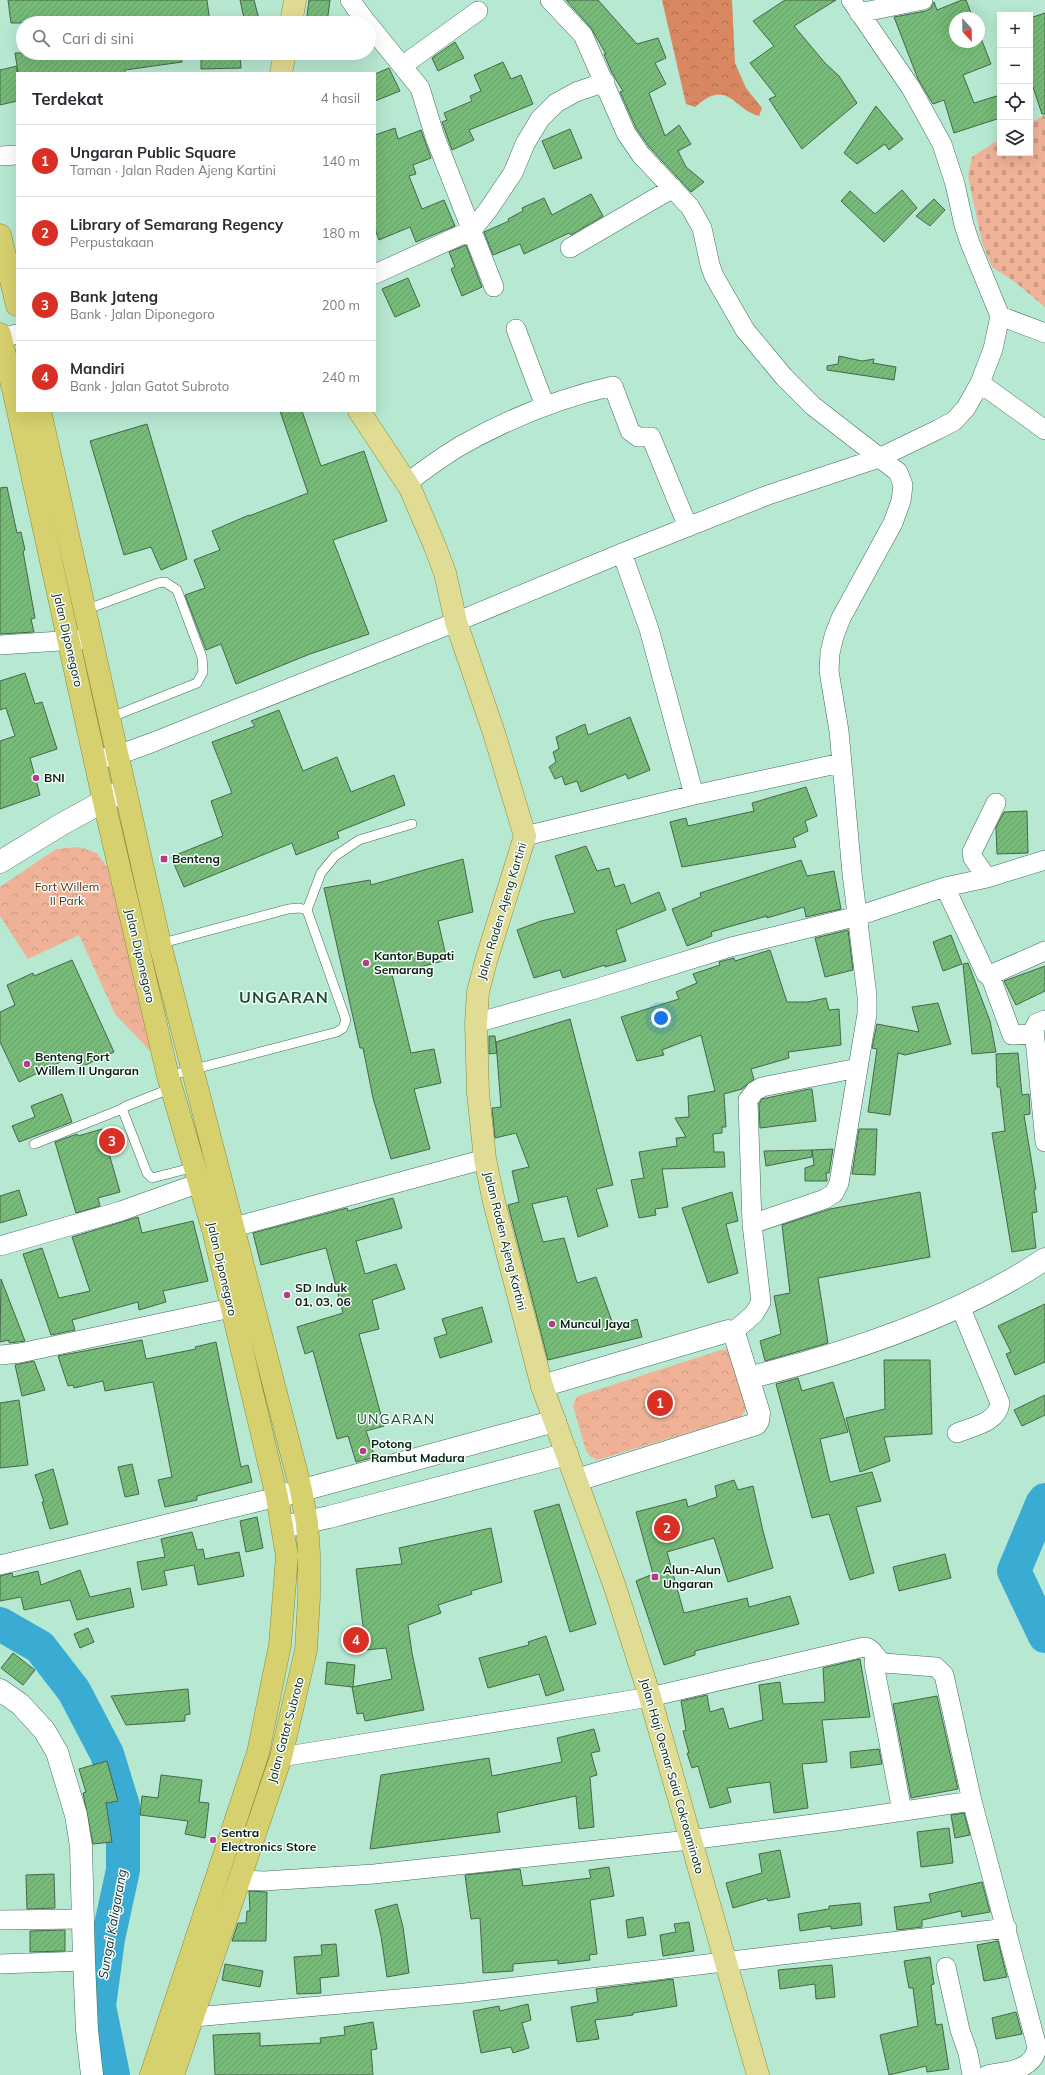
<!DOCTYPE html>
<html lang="id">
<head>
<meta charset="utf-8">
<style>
  :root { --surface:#fff; --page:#f2f2f3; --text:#2b2b33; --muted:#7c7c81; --line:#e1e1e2; --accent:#d93025 }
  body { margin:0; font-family:Mulish,sans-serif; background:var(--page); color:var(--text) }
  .controls { position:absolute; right:12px; top:12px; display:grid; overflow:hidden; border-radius:0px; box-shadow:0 4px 16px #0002 }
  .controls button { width:36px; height:36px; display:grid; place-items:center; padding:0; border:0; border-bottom:1px solid var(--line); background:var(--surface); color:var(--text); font:20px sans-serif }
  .compass { position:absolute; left:949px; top:12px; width:36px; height:36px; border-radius:50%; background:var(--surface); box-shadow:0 4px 16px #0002; rotate:158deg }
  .you { position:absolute; left:661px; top:1018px; width:14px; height:14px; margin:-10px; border:3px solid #fff; border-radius:50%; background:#1a73e8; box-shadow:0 0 0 6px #1a73e833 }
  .badge { display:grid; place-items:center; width:26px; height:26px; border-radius:50%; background:var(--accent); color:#fff; font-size:13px; font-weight:700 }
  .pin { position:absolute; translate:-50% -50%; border:2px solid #fff; box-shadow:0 1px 4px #0006 }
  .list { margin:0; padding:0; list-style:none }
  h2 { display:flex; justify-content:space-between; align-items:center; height:52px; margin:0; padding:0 16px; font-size:17px }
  h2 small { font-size:13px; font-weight:400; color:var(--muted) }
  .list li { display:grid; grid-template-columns:26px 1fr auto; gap:12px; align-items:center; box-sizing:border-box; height:72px; padding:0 16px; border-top:1px solid var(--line) }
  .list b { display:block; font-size:15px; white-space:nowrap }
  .list p { margin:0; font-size:13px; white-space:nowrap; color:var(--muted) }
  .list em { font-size:13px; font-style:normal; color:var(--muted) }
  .icon { flex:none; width:22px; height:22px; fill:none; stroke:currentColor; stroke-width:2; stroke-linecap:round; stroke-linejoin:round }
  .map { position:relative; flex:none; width:1045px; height:2075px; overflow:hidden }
  .search { position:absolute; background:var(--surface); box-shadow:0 4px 16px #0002; left:16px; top:16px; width:360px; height:44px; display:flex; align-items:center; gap:10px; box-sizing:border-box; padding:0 14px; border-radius:22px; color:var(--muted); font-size:15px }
  .panel { position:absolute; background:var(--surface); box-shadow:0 4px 16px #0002; left:16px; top:72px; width:360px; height:340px; border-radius:0px }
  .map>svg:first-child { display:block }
</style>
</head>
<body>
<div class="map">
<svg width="1045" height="2075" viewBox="0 0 1045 2075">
  <defs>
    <pattern id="forest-crowns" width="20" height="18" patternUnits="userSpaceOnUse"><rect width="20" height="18" fill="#d98761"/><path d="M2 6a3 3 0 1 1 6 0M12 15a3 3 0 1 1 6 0" fill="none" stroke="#ae6e4f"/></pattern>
    <pattern id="cemetery-stones" width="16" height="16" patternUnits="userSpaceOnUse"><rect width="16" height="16" fill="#efb297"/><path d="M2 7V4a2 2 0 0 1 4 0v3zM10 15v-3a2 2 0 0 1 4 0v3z" fill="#cc9981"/></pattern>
    <pattern id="park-crowns" width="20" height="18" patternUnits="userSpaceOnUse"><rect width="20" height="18" fill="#efb297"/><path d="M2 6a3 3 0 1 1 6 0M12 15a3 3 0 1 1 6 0" fill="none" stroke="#cc9981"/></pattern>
    <pattern id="building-hatch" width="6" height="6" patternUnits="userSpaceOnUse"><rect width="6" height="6" fill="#77ba79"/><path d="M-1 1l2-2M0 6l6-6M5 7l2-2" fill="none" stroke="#669f68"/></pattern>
  </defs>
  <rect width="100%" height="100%" fill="#b7e8d1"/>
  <path fill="url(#forest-crowns)" d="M662 0H732L735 63 746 88 762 108 759 116C733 109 728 77 695 107L686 104Z"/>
  <path fill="url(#cemetery-stones)" d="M1045 115V307L1015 282 992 267 982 242 968 176 972 157 1000 139V153H1030V123Z"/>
  <path fill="url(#park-crowns)" d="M79 847 97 853 107 867 155 1056 115 1014 79 935 28 959 0 916V887L56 849Z
    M721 1350H727L731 1356 748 1405 741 1417 597 1460 590 1456 586 1451 573 1406 575 1400 578 1396Z"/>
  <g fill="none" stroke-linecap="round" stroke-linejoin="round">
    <path stroke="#3aacd3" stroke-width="34" d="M1045 1500 1042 1504 1014 1571 1045 1636
      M0 1624 40 1647 74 1691 107 1754 123 1806V1870L108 1939 99 2006 113 2075"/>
  </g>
  <path fill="url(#building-hatch)" stroke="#486649" d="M8 0H207L210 23H11Z
    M240 0H254L260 23H245Z
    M309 0H330L327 23H306Z
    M566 0H598L637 44 658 38 666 58 655 63 666 84 649 93 665 136 679 125 691 144 678 151 686 167 704 182 691 192 650 148 636 128 620 92 623 91 612 73 604 54H606L591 28Z
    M785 0H836L794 26 825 63 839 76 857 103 802 149 769 99 776 96 750 63 774 46 753 21Z
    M962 0H966L973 18H955V42H979V33L991 64 963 75 974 103 1000 95V118L954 133 944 100 933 104 918 79 894 17 926 11 931 8 934 2 937 10Z
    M1045 13V114H1042L1030 78V18Z
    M455 42 464 58 438 71 432 58Z
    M15 53H181L182 62 125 70V73H18L17 67V101L0 105V70L17 66Z
    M201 53H240L241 68 201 69Z
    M503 62 511 79 521 75 533 104 469 130 474 140 452 150 442 122 447 120 444 113 472 101 470 96 481 91 474 75Z
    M389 68 400 91 375 101V74Z
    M876 106 903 139 889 150 885 144 857 164 844 153Z
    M395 128 398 139 421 130 431 158 413 165 416 174 409 176 422 209 444 200 455 226 416 242 410 227 379 240 375 229V135Z
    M570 129 582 158 554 169 542 141Z
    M902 190 917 208 884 242 841 201 850 191 875 214Z
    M591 194 603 216 571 235 569 233 524 254 520 244 493 255 484 232 509 221 508 219 523 211 522 208 544 198 552 215Z
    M934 199 945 210 930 226 916 216Z
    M466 245 482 287 462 296 451 269 455 267 449 252Z
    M408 278 420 306 395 317 382 289Z
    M839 356 862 361 874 359 873 363 896 367 894 380 827 370V366L838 364Z
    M280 411H302L321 466 364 451 387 521 333 540 369 634 310 654 236 684 221 644 206 650 185 595 205 588 194 560 220 550 212 531 249 515V516L308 493Z
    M147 424 187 559 161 570 151 547 124 555 90 441Z
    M7 487 17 533 21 532 25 550 23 551 35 618 31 619 34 632 0 634V488Z
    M25 673 35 704 42 702 57 749 30 758 40 795 0 809V741L15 736 6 708 0 710V681Z
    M279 710 303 771 337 757 351 792 394 775 405 805 337 832 339 838 296 855 292 843 184 887 171 857 223 836 211 801 232 793 212 742 255 726 251 721Z
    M630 717 650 770 628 779 626 774 581 792 577 781 565 785 562 776 555 779 549 767 556 762 553 752 559 749 556 737 585 724 588 735Z
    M806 787 817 816 805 821 808 831 793 838 796 847 682 867 670 822 686 818 688 826 754 811 752 803Z
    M1027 811 1028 853 997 854 996 827 1004 812Z
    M586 846 597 871 609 868 615 887 624 884 631 904 659 892 666 910 616 930 626 961 605 967V965L563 978 560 970 534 978 517 930 541 921 575 913 555 856Z
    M463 859 473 912 438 921 447 960 392 974 411 1053 434 1049 441 1083 414 1089 430 1149 391 1159 373 1098 363 1048H360L324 888 370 880 371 885Z
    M801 860 807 876 834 871 841 909 806 917 804 907 767 918V916L711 932 712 936 687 946 672 909 701 897 700 893Z
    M848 930 853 970 825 977 815 938Z
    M951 935 962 964 943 971 933 942Z
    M770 950 787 1002H808L826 998 829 1010 839 1009 841 1045 788 1052 789 1058 751 1069 754 1079 742 1089 724 1094 726 1127H722V1133L713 1134 714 1152H724L725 1167 662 1169 668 1207 655 1209 656 1215 639 1218 631 1180 644 1178 639 1152 677 1146 676 1138 686 1137 675 1118 689 1117 688 1096 715 1091 701 1035 662 1050 664 1055 637 1061 621 1017 679 999 676 992 697 983 693 974 720 965 719 962 734 958 735 961Z
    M72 960 114 1052 81 1067 75 1055 19 1082 0 1042V1012L15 1005 7 985 33 973 34 976Z
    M968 963 990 1021 996 1052 972 1054 963 964Z
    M1045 966V991L1016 1005 1004 981Z
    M938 1003 951 1044 905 1055 898 1053 890 1115 868 1112 877 1049 872 1048 877 1024 919 1032 912 1007Z
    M570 1019 613 1185 596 1189 608 1226 578 1237 567 1196 532 1204 543 1242 564 1238 577 1283 596 1277 614 1327 637 1319 642 1337 548 1360 508 1205 519 1202 512 1171 529 1167 516 1133 495 1138 492 1108 501 1107 496 1042Z
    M489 1036H495L497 1053 489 1054Z
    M1018 1053 1022 1095 1029 1094 1030 1114 1024 1115 1036 1189 1034 1190 1037 1212 1032 1213 1036 1248 1012 1252 992 1133 1005 1131 1000 1087H997L996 1054Z
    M809 1089H812L816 1121 760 1128 759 1104 762 1099Z
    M62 1094 72 1122 19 1142 12 1126 35 1117 31 1106Z
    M102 1129 120 1192 98 1198 100 1206 76 1213 55 1142 77 1134 78 1136Z
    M859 1129H877L875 1175 852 1174Z
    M833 1149 829 1173H826L827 1181H805V1168L814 1165 812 1150Z
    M812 1150V1157L766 1166 764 1151Z
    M19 1190 27 1215 0 1223V1196Z
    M732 1192 738 1221 726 1224 738 1273 708 1283 682 1208Z
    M920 1192 930 1257 818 1278 828 1343 765 1361 760 1341 781 1334 774 1296 790 1293 782 1225 830 1209Z
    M393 1198 402 1228 356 1241 365 1274 396 1264 405 1289 372 1300 379 1329 359 1334 384 1426 366 1431 375 1457 356 1462 348 1436 337 1439 313 1351 305 1354 297 1327 343 1313 326 1248 261 1265 253 1233 347 1208 348 1211Z
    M138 1217 142 1233 193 1221 208 1281 163 1291 166 1302 139 1310 138 1302 72 1320 75 1330 51 1335 23 1254 42 1248 59 1298 90 1291 72 1237Z
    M1 1279 25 1341 9 1343V1340L0 1342Z
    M1045 1304V1362L1015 1375 1006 1354 1011 1352 998 1326Z
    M482 1307 492 1342 440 1358 434 1338 447 1334 442 1319Z
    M142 1340 146 1359 196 1349 195 1347 216 1342 241 1467 248 1465 252 1482 197 1496V1500L165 1507 158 1480 172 1477 153 1382 105 1391 103 1381 74 1388 73 1385 68 1386 58 1356Z
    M884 1360H930L932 1434 884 1437 890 1461 860 1472 846 1418 885 1409Z
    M34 1361 45 1390 22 1396 15 1365Z
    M798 1378 802 1391 833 1382 848 1432 820 1439 830 1482 872 1472 881 1501 856 1507 874 1573 850 1580 829 1514 812 1518 776 1384Z
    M1045 1395V1415L1022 1426 1014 1410Z
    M19 1400 28 1465 0 1468V1403Z
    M132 1464 139 1494 125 1497 118 1467Z
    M53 1469 68 1524 50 1529 42 1502H44L35 1475Z
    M734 1480 738 1490 753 1486 763 1531 773 1568 728 1582 714 1538 667 1552 684 1613 747 1598 749 1607 790 1596 799 1624 695 1651V1655L664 1665 636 1581 653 1574 636 1512 686 1499 688 1507 717 1497 715 1486Z
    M559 1504 596 1624 570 1632 534 1511Z
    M257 1517 263 1548 246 1552 240 1521Z
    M491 1528 502 1582 471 1591 472 1594 438 1605 441 1613 408 1625 412 1653 424 1710 365 1721 363 1713 357 1714 352 1687 392 1679 386 1648 366 1650 356 1569 402 1564 399 1548Z
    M192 1532 197 1550 203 1549 205 1559 239 1552 244 1576 198 1585 194 1565 164 1571 167 1585 142 1590 137 1562 165 1557 161 1539Z
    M945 1554 951 1578 899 1591 893 1567Z
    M80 1570 90 1597 130 1588 134 1607 77 1620 70 1600 24 1610 21 1597 0 1601V1576L12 1573 13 1577 38 1571 41 1585Z
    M88 1628 94 1642 80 1648 74 1634Z
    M546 1636 564 1690 546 1696 539 1674 488 1688 479 1658 529 1645 528 1642Z
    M13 1653 35 1670 23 1685 1 1668Z
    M860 1659 870 1717 822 1720 827 1762 802 1764 808 1808 774 1813 770 1782 727 1788 731 1802 710 1808 698 1766 692 1768 687 1753H689L683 1731 686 1730 681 1701 707 1695 710 1712 723 1708 729 1729 763 1720 759 1685 780 1682 783 1704 825 1702 823 1668Z
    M327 1662 355 1665 353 1687 325 1684Z
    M188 1689 190 1714 185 1715V1721L126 1725 111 1696Z
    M937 1696 958 1789 911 1798 893 1704Z
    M594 1729 600 1751 591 1753 597 1775 590 1777 594 1827 579 1829 576 1796 497 1813 500 1832 370 1849 381 1775 489 1758 492 1776 562 1762 557 1738Z
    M879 1749 882 1764 851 1768 850 1752Z
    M107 1761 118 1801 106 1803 112 1842 93 1844 83 1793 86 1792 79 1769Z
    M161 1775 202 1780 199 1802 209 1803 205 1838 185 1834 188 1821 140 1815 142 1796 158 1798Z
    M964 1813 970 1835 955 1838 951 1815Z
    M949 1828 953 1863 921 1867 917 1832Z
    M780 1850 790 1897 768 1901 767 1898 733 1908 726 1883 762 1873 759 1854Z
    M609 1867 614 1896 590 1900 597 1954 589 1955 590 1960 558 1964V1960L513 1964V1971L483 1973 480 1918 471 1919 465 1875 520 1869 523 1886 591 1878 589 1870Z
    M54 1874 55 1908 27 1909 26 1875Z
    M982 1882 990 1912 962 1917 961 1911 922 1920V1927L897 1930 894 1907 931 1902 929 1894Z
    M249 1891 267 1892 266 1941H232L238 1923H246L247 1911H250Z
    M860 1903 862 1925 831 1929V1926L800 1931 798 1914 829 1909V1906Z
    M397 1904 403 1927 409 1973 387 1977 381 1936 375 1910Z
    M643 1917 646 1935 628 1938 626 1920Z
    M689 1922 694 1951 663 1956 660 1935 676 1932 674 1924Z
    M65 1930V1951L30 1952V1931Z
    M998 1941 1007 1977 984 1981 977 1945Z
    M336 1944 339 1976 320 1978 321 1993 297 1994 294 1957 322 1955 321 1945Z
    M930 1957 934 1984 931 1985 936 2025 942 2024 949 2069 927 2072 926 2066 889 2075 880 2035 918 2026 913 1988H909L904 1961Z
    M225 1964 263 1971 260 1987 222 1980Z
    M832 1965 835 1997 816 1999 815 1984 780 1989 778 1970Z
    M673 1979 677 2006 633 2013V2015L595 2020 599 2039 577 2042 571 2007 598 2002 596 1989Z
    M528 2004 531 2020 522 2023 529 2048 513 2053 511 2047 481 2053 473 2011 499 2006 500 2011Z
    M1016 2012 1022 2034 996 2039 992 2018Z
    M373 2022 377 2049 371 2050 373 2075H215L213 2035 260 2033V2046L321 2043 320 2038 345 2035 344 2027Z"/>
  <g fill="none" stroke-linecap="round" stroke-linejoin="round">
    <g stroke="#406d5a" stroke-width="10">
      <path id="service" d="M85 610 158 583 165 582 177 590 202 657 203 672 197 683 109 718
        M159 944 288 909 299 908 307 910
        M168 1076 337 1032 343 1028 346 1020 307 910 321 873 335 856 359 840 412 824
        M172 1088 124 1107 123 1111 147 1173 152 1178 195 1167
        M34 1144 122 1109"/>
    </g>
    <g stroke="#406d5a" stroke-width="20">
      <path id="minor" d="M350 0 367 23
        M550 0 583 35 626 133 641 155 690 207 702 228 710 265 714 276 745 330 784 377 813 406 898 472 903 485 901 501 893 523 841 618 834 636 830 653 829 671 839 731 852 873 867 996V1014L858 1068 762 1087 755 1091 748 1100 752 1224 761 1302 754 1314 733 1332
        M859 13 923 0
        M369 25 420 88 435 137 494 287
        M402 66 478 11
        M0 156 17 155
        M570 248 673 188
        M375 274 472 230 488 210 513 173 525 144 540 119 556 103 576 92 605 82
        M1000 316 1045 333
        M516 329 545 406
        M1 338 17 334
        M980 383 1045 430
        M407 483C424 470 442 457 460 446 508 419 559 398 613 386L630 431 638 437H651L688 527
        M622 553 649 629 694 795
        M0 645 90 639
        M104 758 118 755 151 743 456 622 622 553 768 495 879 458 939 429 954 421 966 408 980 383 993 349 1000 316 970 243 964 225 955 184 942 144 911 88 851 0
        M525 836 694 795 841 763
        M987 878 973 858 972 852 996 803
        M945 887 986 974 990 975 1045 951
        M990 975 1012 1035 1035 1034
        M1045 1020 1037 1023 1034 1029 1045 1142
        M476 1023 595 989 731 947 858 916 945 887 987 878 1045 860
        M752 1224 825 1199 834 1193 839 1183 858 1068
        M234 1227 485 1159
        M0 1246 121 1211 199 1183
        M0 1355 20 1353 231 1308
        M957 1433C974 1426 997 1423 1000 1403L960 1306
        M0 1565 277 1497
        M875 1656 874 1664 902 1811
        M281 1757 650 1697 864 1647C874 1648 875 1659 884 1663L936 1667 944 1675 972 1801 1037 2047C1034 2071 1006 2071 987 2075
        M239 1880 264 1881 374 1874 689 1840 836 1821 972 1801
        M0 1920 84 1919
        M0 1964 84 1961
        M946 1967 960 2030 968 2053 972 2075
        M194 2017 465 1993 1007 1928"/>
    </g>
    <g stroke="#406d5a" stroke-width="23">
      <path id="tertiary" d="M0 862 62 824 124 790
        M748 1378C849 1353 958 1317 1045 1259
        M542 1386 728 1331 733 1332 735 1336 759 1413 758 1421 756 1424 577 1480
        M277 1497 555 1421
        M283 1527 329 1517 567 1454
        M0 1690 20 1704 44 1730 57 1752 76 1815 81 1846 84 1961 87 2030 92 2075"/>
    </g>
    <g stroke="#898a38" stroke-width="23">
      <path id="primary" d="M291 23 295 0
        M281 73 285 53
        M359 411 410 488 434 544 445 573 456 622 494 733 525 836 486 961 478 992 476 1023 478 1093 485 1159 494 1202 542 1386 615 1587 650 1697 758 2075"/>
    </g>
    <g stroke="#898a38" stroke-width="23">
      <path id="trunk" d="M0 235 17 305
        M0 334 17 406
        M18 411 104 802 168 1076 214 1233 277 1497 287 1556 280 1645 258 1753 151 2075
        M40 411 160 944 301 1490 307 1523 309 1554V1597L306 1650 281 1757 173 2075"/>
    </g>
    <use href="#service" stroke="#fff" stroke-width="9"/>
    <use href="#minor" stroke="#fff" stroke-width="19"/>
    <use href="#tertiary" stroke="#fff" stroke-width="22"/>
    <use href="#primary" stroke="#e1dc93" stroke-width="22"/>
    <use href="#trunk" stroke="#d7d06f" stroke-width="22"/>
  </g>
  <g fill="#b63a8a" stroke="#f5fffa" stroke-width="1.5">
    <circle cx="36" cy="778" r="4"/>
    <rect x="160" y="855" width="8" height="8" rx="2"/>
    <circle cx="366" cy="963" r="4"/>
    <circle cx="27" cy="1064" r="4"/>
    <circle cx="287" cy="1295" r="4"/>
    <circle cx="552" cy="1324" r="4"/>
    <circle cx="363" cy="1451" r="4"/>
    <rect x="651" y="1573" width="8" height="8" rx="2"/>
    <circle cx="213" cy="1840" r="4"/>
  </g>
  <g text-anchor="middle" stroke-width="3" stroke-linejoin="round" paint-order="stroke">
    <g font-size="12" fill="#0a1d15" stroke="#f5fffa">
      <text transform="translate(68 640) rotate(77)" y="4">Jalan Diponegoro</text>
      <text transform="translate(502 911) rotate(-73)" y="4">Jalan Raden Ajeng Kartini</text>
      <text transform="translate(140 956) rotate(77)" y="4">Jalan Diponegoro</text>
      <text transform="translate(505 1241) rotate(76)" y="4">Jalan Raden Ajeng Kartini</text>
      <text transform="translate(222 1269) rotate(77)" y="4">Jalan Diponegoro</text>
      <text transform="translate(286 1730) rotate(-75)" y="4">Jalan Gatot Subroto</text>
      <text transform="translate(672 1776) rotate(74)" y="4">Jalan Haji Oemar Said Cokroaminoto</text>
    </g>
    <g font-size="12" font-weight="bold" fill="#0a1d15" stroke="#f5fffa" text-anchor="start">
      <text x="44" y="782">BNI</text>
      <text x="172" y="863">Benteng</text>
      <text x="374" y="960">Kantor Bupati<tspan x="374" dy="14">Semarang</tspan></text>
      <text x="35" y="1061">Benteng Fort<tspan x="35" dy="14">Willem II Ungaran</tspan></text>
      <text x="295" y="1292">SD Induk<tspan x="295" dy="14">01, 03, 06</tspan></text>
      <text x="560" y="1328">Muncul Jaya</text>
      <text x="371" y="1448">Potong<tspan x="371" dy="14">Rambut Madura</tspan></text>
      <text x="663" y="1574">Alun-Alun<tspan x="663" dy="14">Ungaran</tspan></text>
      <text x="221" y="1837">Sentra<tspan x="221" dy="14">Electronics Store</tspan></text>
    </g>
    <g font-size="12" fill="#602a0f" stroke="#f5fffa">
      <text x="67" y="891">Fort Willem<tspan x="67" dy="14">II Park</tspan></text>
    </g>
    <g font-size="13" font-style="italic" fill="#192c34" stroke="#f5fffa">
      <text transform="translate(112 1924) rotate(-80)" y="5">Sungai Kaligarang</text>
    </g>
    <g font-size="14" letter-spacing="1" fill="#214e3c" stroke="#f5fffa">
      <text x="396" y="1424">UNGARAN</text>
    </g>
    <g font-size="16" font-weight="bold" letter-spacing="1" fill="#214e3c" stroke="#f5fffa">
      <text x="284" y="1003">UNGARAN</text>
    </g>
  </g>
</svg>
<div class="controls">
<button>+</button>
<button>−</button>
<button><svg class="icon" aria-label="locate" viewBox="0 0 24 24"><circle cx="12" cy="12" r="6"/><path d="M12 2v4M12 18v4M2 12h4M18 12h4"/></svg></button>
<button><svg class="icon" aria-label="layers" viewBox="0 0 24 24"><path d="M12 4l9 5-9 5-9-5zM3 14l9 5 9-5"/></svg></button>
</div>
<svg class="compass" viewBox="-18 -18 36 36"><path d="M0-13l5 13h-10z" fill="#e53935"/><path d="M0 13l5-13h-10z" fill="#7c7c81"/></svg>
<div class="you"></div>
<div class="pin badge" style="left:660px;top:1403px">1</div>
<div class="pin badge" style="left:667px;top:1528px">2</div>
<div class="pin badge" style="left:112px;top:1141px">3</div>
<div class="pin badge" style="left:356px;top:1640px">4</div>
<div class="search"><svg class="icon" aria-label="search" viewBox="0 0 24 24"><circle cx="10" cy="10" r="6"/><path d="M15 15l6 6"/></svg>Cari di sini</div>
<section class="panel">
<h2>Terdekat<small>4 hasil</small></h2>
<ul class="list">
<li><span class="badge">1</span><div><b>Ungaran Public Square</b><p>Taman · Jalan Raden Ajeng Kartini</p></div><em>140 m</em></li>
<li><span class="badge">2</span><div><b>Library of Semarang Regency</b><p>Perpustakaan</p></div><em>180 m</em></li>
<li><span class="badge">3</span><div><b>Bank Jateng</b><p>Bank · Jalan Diponegoro</p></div><em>200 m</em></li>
<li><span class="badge">4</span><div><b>Mandiri</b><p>Bank · Jalan Gatot Subroto</p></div><em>240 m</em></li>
</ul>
</section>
</div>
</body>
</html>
